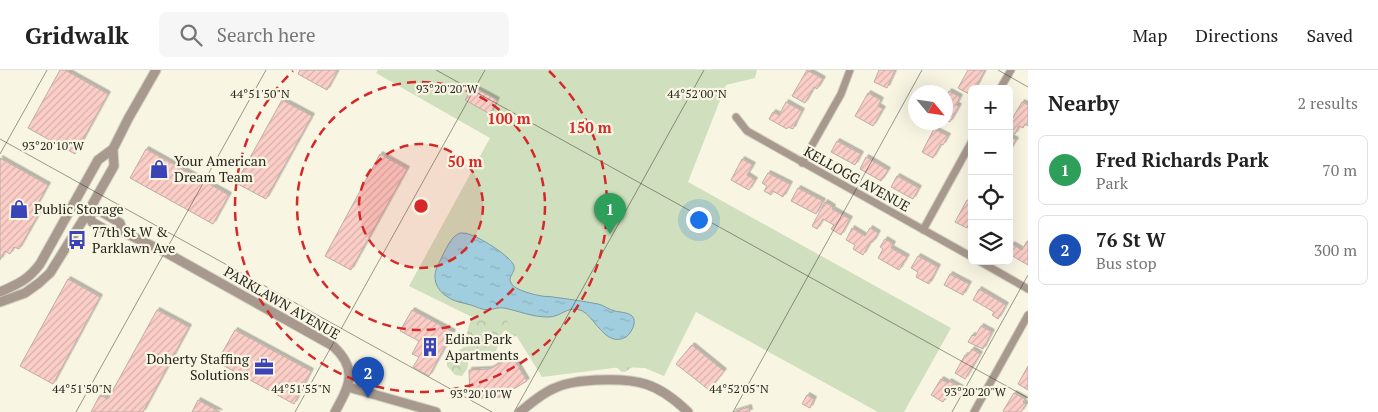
<!DOCTYPE html>
<html lang="en">
<head>
<meta charset="utf-8">
<style>
  :root { --surface:#fff; --page:#f6f6f6; --text:#222; --muted:#767676; --line:#e0e0e0; --accent:#2563eb }
  body { margin:0; font-family:"PT Serif",serif; background:var(--page); color:var(--text) }
  .controls { position:absolute; right:15px; top:15px; display:grid; overflow:hidden; border-radius:8px; box-shadow:0 5px 20px #0002 }
  .controls button { width:45px; height:45px; display:grid; place-items:center; padding:0; border:0; border-bottom:1px solid var(--line); background:var(--surface); color:var(--text); font:25px sans-serif }
  .compass { position:absolute; left:908px; top:15px; width:45px; height:45px; border-radius:50%; background:var(--surface); box-shadow:0 5px 20px #0002; rotate:119deg }
  .you { position:absolute; left:698px; top:149px; width:18px; height:18px; margin:-12px; border:4px solid #fff; border-radius:50%; background:#1a73e8; box-shadow:0 0 0 8px #1a73e833 }
  .badge { display:grid; place-items:center; width:32px; height:32px; border-radius:50%; background:var(--accent); color:#fff; font-size:16px; font-weight:700 }
  .pin { position:absolute; translate:-50% -41px; filter:drop-shadow(0 1px 2px #0008) }
  .pin::after { content:''; position:absolute; top:26px; width:18px; height:15px; background:inherit; clip-path:polygon(0 0,100% 0,50% 100%) }
  .list { margin:0; padding:0; list-style:none }
  h2 { display:flex; justify-content:space-between; align-items:center; height:65px; margin:0; padding:0 20px; font-size:21px }
  h2 small { font-size:16px; font-weight:400; color:var(--muted) }
  .list li { display:grid; grid-template-columns:32px 1fr auto; gap:15px; align-items:center; box-sizing:border-box; height:70px; margin:0 10px 10px; padding:0 10px; border:1px solid var(--line); border-radius:8px }
  .list b { display:block; font-size:19px; white-space:nowrap }
  .list p { margin:0; font-size:16px; white-space:nowrap; color:var(--muted) }
  .list em { font-size:16px; font-style:normal; color:var(--muted) }
  .icon { flex:none; width:28px; height:28px; fill:none; stroke:currentColor; stroke-width:2; stroke-linecap:round; stroke-linejoin:round }
  .map { position:relative; flex:none; width:1028px; height:342px; overflow:hidden }
  header { display:flex; align-items:center; gap:30px; box-sizing:border-box; height:70px; padding:0 25px; background:var(--surface); border-bottom:1px solid var(--line) }
  header strong { font-size:24px }
  nav { display:flex; gap:28px; margin-inline-start:auto; font-size:18px }
  .search { width:350px; height:45px; background:var(--page); display:flex; align-items:center; gap:12px; box-sizing:border-box; padding:0 18px; border-radius:8px; color:var(--muted); font-size:19px }
  main { display:flex }
  aside { flex:1; background:var(--surface) }
  .map>svg:first-child { display:block }
</style>
</head>
<body>
<header>
<strong>Gridwalk</strong>
<div class="search"><svg class="icon" aria-label="search" viewBox="0 0 24 24"><circle cx="10" cy="10" r="6"/><path d="M15 15l6 6"/></svg>Search here</div>
<nav><a>Map</a><a>Directions</a><a>Saved</a></nav>
</header>
<main>
<div class="map">
<svg width="1028" height="342" viewBox="0 0 1028 342">
  <defs>
    <pattern id="forest-crowns" width="20" height="18" patternUnits="userSpaceOnUse" patternTransform="scale(1.25)"><rect width="20" height="18" fill="#d0dfbd"/><path d="M2 6a3 3 0 1 1 6 0M12 15a3 3 0 1 1 6 0" fill="none" stroke="#b2bfa2"/></pattern>
    <pattern id="water-ripples" width="26" height="14" patternUnits="userSpaceOnUse" patternTransform="scale(1.25)"><rect width="26" height="14" fill="#a1cede"/><path d="M2 4q2-2 4 0t4 0M15 11q2-2 4 0t4 0" fill="none" stroke="#8ab1be"/></pattern>
    <pattern id="building-hatch" width="6" height="6" patternUnits="userSpaceOnUse" patternTransform="scale(1.25)"><rect width="6" height="6" fill="#fbcec7"/><path d="M-1 1l2-2M0 6l6-6M5 7l2-2" fill="none" stroke="#d7b1aa"/></pattern>
    <filter id="shadow"><feDropShadow dx="2.5" dy="-2.5" stdDeviation="0" flood-color="#0004"/></filter>
  </defs>
  <rect width="100%" height="100%" fill="#f8f5e3"/>
  <path fill="url(#forest-crowns)" d="M490 242 637 294 625 302H622L611 293 517 265 514 267 505 260 501 265 500 276 498 275 496 281 487 286 489 288 488 292 486 291 484 288 477 290 467 284C468 295 470 296 462 306L455 305 447 296V289L464 277 469 276 471 270 467 264C470 247 473 244 490 242Z"/>
  <path fill="#d0dfbd" d="M378 0H757L755 8 726 15 688 112 951 258 904 342H878L696 242 664 306 645 298 621 297 542 307 506 249 472 247 409 216 490 68 376 3Z"/>
  <path fill="url(#water-ripples)" stroke="#7c9ba4" d="M460 163C461 163 468 163 468 164 478 166 511 186 514 196 516 202 507 207 511 213 514 220 535 225 542 226 546 227 550 226 553 227 568 229 583 231 598 234 604 235 609 240 615 241 623 243 636 242 634 254 633 259 630 264 626 267 605 279 594 244 580 240 566 236 562 247 548 247 532 247 519 241 504 238 498 237 494 239 489 240 482 240 477 237 471 235 467 234 463 233 459 232 441 227 428 212 439 193 442 187 449 171 454 167 456 165 458 164 460 163Z"/>
  <path fill="url(#building-hatch)" stroke="#c0aca9" filter="url(#shadow)" d="M60 0H65L108 24 75 84 28 58Z
    M300 0H338L327 20 298 4Z
    M807 0 823 9 817 19 814 17 805 33 792 26Z
    M879 0H895L887 18 874 12Z
    M968 0H985L975 19H972L971 25 958 18Z
    M473 17 497 30 490 44 465 30Z
    M949 21 960 27 956 35 959 36 950 52 946 50V27Z
    M868 23 881 30 878 36 883 39 873 56 855 46Z
    M282 30 312 46 266 129 236 113Z
    M786 32 802 41 796 52 793 59 788 57 787 59 769 49 773 42 779 45Z
    M1022 32 1028 35V56L1025 54 1023 58 1019 56 1015 64 1009 61V54Z
    M934 59 948 66 943 75 941 74 933 88 922 82Z
    M1009 66 1016 70 1009 81Z
    M837 71 861 84 855 95 831 82Z
    M146 79 229 125 213 154 130 108Z
    M380 84 407 99 351 200 325 186Z
    M866 87 888 100 881 111 860 99Z
    M0 88 48 115 36 137 41 140 19 179 14 177 10 184 5 181 0 190Z
    M742 89 753 95 747 105 755 110 749 120 731 110Z
    M768 103 790 114 783 127 773 121 771 125 764 121 767 116 762 113Z
    M897 106 919 118 913 129 891 117Z
    M798 118 823 131 816 144 791 131Z
    M967 130 972 132V157L968 155 967 158 955 152Z
    M825 132 833 137 832 139 850 149 841 165 831 159 834 155 823 149 817 159 812 156Z
    M852 158 865 166 870 158 878 163 873 172 871 171 863 185 853 179 855 175 846 170Z
    M885 169 893 174 891 178 907 187 899 200 878 188 883 179 880 177Z
    M1027 171 1028 172V195L1009 184V179L1012 174 1022 180Z
    M918 186 938 197 929 214 916 207 918 202 911 198Z
    M950 204 969 214 963 225 944 215Z
    M68 209 100 227 53 314 20 296Z
    M979 219 1006 235 998 249 992 245 994 242 973 230Z
    M157 240 189 257 143 342H91L100 325 108 329Z
    M412 240 453 262 429 306 413 297 419 287 412 284 419 271 400 261Z
    M981 256 992 262 983 279 968 272 972 265 975 266Z
    M235 260 311 301 294 334 217 292Z
    M692 275 724 301 709 320 676 294Z
    M972 279 980 284 965 309 955 303 965 285 967 286Z
    M512 286 527 311 500 327 470 329 469 300 490 299Z
    M1028 296V320L1018 314Z
    M941 309 948 313 949 311 961 318 955 328 948 323 943 332 931 325Z
    M1014 323 1025 329 1023 332 1026 334 1021 342H1005L1003 341Z
    M807 325 814 329 810 338 802 334Z
    M198 330 220 342H192Z
    M749 337 750 342H733Z"/>
  <g fill="none" stroke-linecap="round" stroke-linejoin="round">
    <g stroke="#d2d0c0" stroke-width="9">
      <path id="minor" d="M1000 19 1011 0
        M736 47 747 61 972 187
        M802 93 841 24 850 0
        M923 160 972 71
        M979 191 1028 219
        M974 342 1028 245"/>
    </g>
    <g stroke="#d2d0c0" stroke-width="11">
      <path id="tertiary" d="M74 133 88 142 92 152 113 164 123 162 165 182 333 276C359 300 349 316 335 342
        M88 142 100 141 120 153 123 162
        M0 222C18 214 28 210 40 194L98 90 113 79
        M0 232 25 223 39 213 50 203 88 142 114 96 113 79 128 49 156 0
        M348 317 436 342
        M520 342C531 333 542 323 555 318 568 312 583 311 597 310 638 308 658 313 688 342"/>
    </g>
    <use href="#minor" stroke="#a8998f" stroke-width="7"/>
    <use href="#tertiary" stroke="#a8998f" stroke-width="9"/>
  </g>
  <path fill="none" stroke="#26251e" stroke-width="1" stroke-opacity="0.45" d="M436 0 1028 328M998 0 1028 17M0 69 492 342M0 84 47 0M76 342 266 0M295 342 485 0M514 342 704 0M733 342 922 0M952 342 1028 205"/>
  <circle cx="421" cy="136" r="62" fill="#d62828" fill-opacity=".12"/>
  <g fill="none" stroke="#d62828" stroke-width="2.5" stroke-dasharray="9 6">
    <circle cx="421" cy="136" r="62"/>
    <circle cx="421" cy="136" r="124"/>
    <path d="M549 1A186 186 0 1 1 293 1"/>
  </g>
  <defs>
    <g id="shop-bare" transform="scale(1.5)"><path d="M-5-2.5h2.3a2.7 3.5 0 0 1 5.4 0H5L5.5 6h-11ZM-1.5-2.5h3a1.5 2.3 0 0 0-3 0Z" fill="#3a44b7" stroke="#f8f5e3" stroke-width="2.5" paint-order="stroke"/></g>
    <g id="bus-bare" transform="scale(1.5)"><path d="M-5-6H5V4H4V6H2V4H-2V6H-4V4H-5ZM-3.5-4V0h7V-4ZM-3.5 1.2v1.5H-2V1.2ZM2 1.2v1.5H3.5V1.2Z" fill="#3a44b7" stroke="#f8f5e3" stroke-width="2.5" paint-order="stroke"/></g>
    <g id="building-bare" transform="scale(1.5)"><path d="M-4-6H4V6H1V3H-1V6H-4ZM-2.5-4.3h1.7v1.8h-1.7ZM.8-4.3h1.7v1.8H.8ZM-2.5-1h1.7V.8h-1.7ZM.8-1h1.7V.8H.8Z" fill="#3a44b7" stroke="#f8f5e3" stroke-width="2.5" paint-order="stroke"/></g>
    <g id="office-bare" transform="scale(1.5)"><path d="M-6-3h4V-5.5h4V-3h4V5H-6ZM-1-4.5V-3h2v-1.5ZM-6 0V1H6V0Z" fill="#3a44b7" stroke="#f8f5e3" stroke-width="2.5" paint-order="stroke"/></g>
  </defs>
  <g fill-rule="evenodd">
    <use href="#shop-bare" x="159" y="99"/>
    <use href="#shop-bare" x="19" y="139"/>
    <use href="#bus-bare" x="77" y="170"/>
    <use href="#building-bare" x="430" y="277"/>
    <use href="#office-bare" x="264" y="297"/>
  </g>
  <g text-anchor="middle" stroke-width="4.5" stroke-linejoin="round" paint-order="stroke">
    <g font-size="14" fill="#26251e" stroke="#f8f5e3" text-anchor="start">
      <text x="174" y="96">Your American<tspan x="174" dy="16">Dream Team</tspan></text>
      <text x="34" y="144">Public Storage</text>
      <text x="92" y="167">77th St W &amp;<tspan x="92" dy="16">Parklawn Ave</tspan></text>
      <text x="445" y="274">Edina Park<tspan x="445" dy="16">Apartments</tspan></text>
      <text x="249" y="294" text-anchor="end">Doherty Staffing<tspan x="249" dy="16">Solutions</tspan></text>
    </g>
    <g font-size="14" fill="#26251e" stroke="#f8f5e3">
      <text transform="translate(857 109) rotate(29)" y="5">KELLOGG AVENUE</text>
      <text transform="translate(282 233) rotate(30)" y="5">PARKLAWN AVENUE</text>
    </g>
  </g>
  <g font-size="12" text-anchor="middle" fill="#26251e" stroke="#f8f5e3" stroke-width="4.5" stroke-linejoin="round" paint-order="stroke">
    <text x="447" y="23">93°20'20"W</text>
    <text x="260" y="28">44°51'50"N</text>
    <text x="697" y="28">44°52'00"N</text>
    <text x="53" y="80">93°20'10"W</text>
    <text x="82" y="323">44°51'50"N</text>
    <text x="301" y="323">44°51'55"N</text>
    <text x="739" y="323">44°52'05"N</text>
    <text x="975" y="326">93°20'20"W</text>
    <text x="481" y="328">93°20'10"W</text>
  </g>
  <circle cx="421" cy="136" r="8" fill="#d62828" stroke="#f8f5e3" stroke-width="2.5"/>
  <g font-size="15" text-anchor="middle" font-weight="bold" fill="#d62828" stroke="#f8f5e3" stroke-width="4.5" stroke-linejoin="round" paint-order="stroke">
    <text x="509" y="54">100 m</text>
    <text x="590" y="63">150 m</text>
    <text x="465" y="97">50 m</text>
  </g>
</svg>
<div class="controls">
<button>+</button>
<button>−</button>
<button><svg class="icon" aria-label="locate" viewBox="0 0 24 24"><circle cx="12" cy="12" r="6"/><path d="M12 2v4M12 18v4M2 12h4M18 12h4"/></svg></button>
<button><svg class="icon" aria-label="layers" viewBox="0 0 24 24"><path d="M12 4l9 5-9 5-9-5zM3 14l9 5 9-5"/></svg></button>
</div>
<svg class="compass" viewBox="-18 -18 36 36"><path d="M0-13l5 13h-10z" fill="#e53935"/><path d="M0 13l5-13h-10z" fill="#767676"/></svg>
<div class="you"></div>
<div class="pin badge" style="left:610px;top:164px;background:#2e9e5b">1</div>
<div class="pin badge" style="left:368px;top:328px;background:#1a4fb4">2</div>
</div>
<aside>
<h2>Nearby<small>2 results</small></h2>
<ul class="list">
<li><span class="badge" style="background:#2e9e5b">1</span><div><b>Fred Richards Park</b><p>Park</p></div><em>70 m</em></li>
<li><span class="badge" style="background:#1a4fb4">2</span><div><b>76 St W</b><p>Bus stop</p></div><em>300 m</em></li>
</ul>
</aside>
</main>
</body>
</html>
